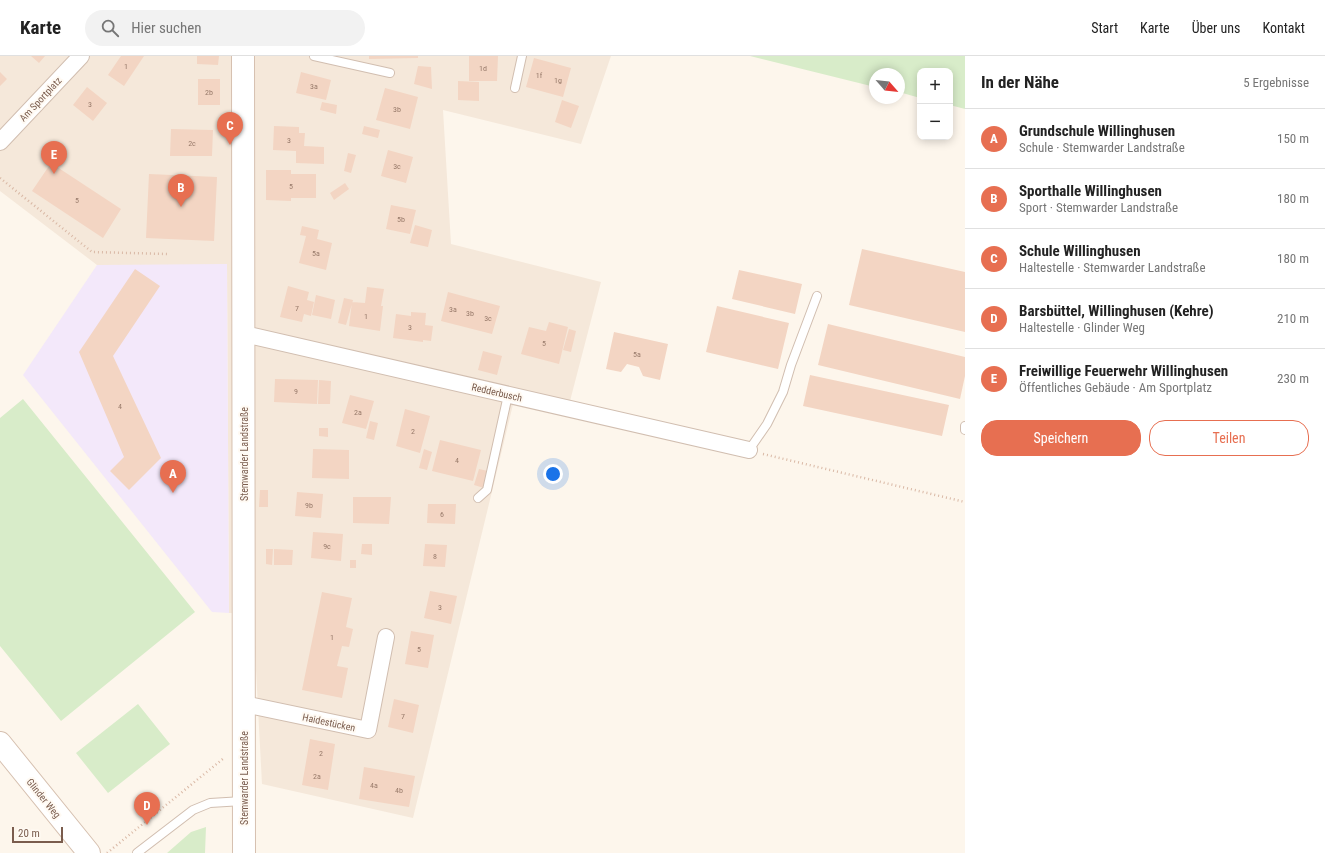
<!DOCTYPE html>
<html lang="de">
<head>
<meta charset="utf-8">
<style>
  :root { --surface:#fff; --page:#f2f2f2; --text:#222; --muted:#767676; --line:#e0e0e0; --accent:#e76f51 }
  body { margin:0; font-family:"Roboto Condensed",sans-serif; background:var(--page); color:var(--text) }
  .controls { position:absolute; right:12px; top:12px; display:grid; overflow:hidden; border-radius:8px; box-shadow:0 2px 10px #0003 }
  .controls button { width:36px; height:36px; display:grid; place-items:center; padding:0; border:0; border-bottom:1px solid var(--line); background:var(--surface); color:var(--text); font:20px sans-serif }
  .compass { position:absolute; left:869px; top:12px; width:36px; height:36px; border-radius:50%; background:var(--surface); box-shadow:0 2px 10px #0003; rotate:118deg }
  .scale { position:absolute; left:12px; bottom:10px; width:51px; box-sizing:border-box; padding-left:4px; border:2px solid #7a5c4d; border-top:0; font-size:11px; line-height:14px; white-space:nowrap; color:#7a5c4d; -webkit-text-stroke:3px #fffaf3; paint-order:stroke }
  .you { position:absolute; left:553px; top:418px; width:14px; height:14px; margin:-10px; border:3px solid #fff; border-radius:50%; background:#1a73e8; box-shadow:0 0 0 6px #1a73e833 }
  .badge { display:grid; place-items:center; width:26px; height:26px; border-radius:50%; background:var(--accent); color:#fff; font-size:13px; font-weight:700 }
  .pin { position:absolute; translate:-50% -33px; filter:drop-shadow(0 1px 2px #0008) }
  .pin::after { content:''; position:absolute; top:21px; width:14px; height:12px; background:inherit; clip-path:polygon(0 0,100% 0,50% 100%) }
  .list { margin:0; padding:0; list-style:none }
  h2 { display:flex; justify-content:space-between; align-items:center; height:52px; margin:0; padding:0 16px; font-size:17px }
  h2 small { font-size:13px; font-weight:400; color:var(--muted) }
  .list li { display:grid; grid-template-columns:26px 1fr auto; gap:12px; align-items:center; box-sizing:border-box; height:60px; padding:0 16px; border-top:1px solid var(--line) }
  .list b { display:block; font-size:15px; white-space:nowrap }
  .list p { margin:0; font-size:13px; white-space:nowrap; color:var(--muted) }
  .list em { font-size:13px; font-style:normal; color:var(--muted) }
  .actions { display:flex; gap:8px; padding:12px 16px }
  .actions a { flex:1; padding:9px 0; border:1px solid var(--accent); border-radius:16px; text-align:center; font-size:14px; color:var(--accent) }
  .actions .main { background:var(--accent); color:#fff }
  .icon { flex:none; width:22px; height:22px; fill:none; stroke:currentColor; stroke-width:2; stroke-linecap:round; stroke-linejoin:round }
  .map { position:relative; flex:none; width:965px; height:797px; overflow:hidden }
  header { display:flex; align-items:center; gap:24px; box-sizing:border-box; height:56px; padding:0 20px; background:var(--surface); border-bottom:1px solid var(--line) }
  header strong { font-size:19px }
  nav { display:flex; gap:22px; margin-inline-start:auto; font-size:14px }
  .search { width:280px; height:36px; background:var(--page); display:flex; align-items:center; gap:10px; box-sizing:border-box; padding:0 14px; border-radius:22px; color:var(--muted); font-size:15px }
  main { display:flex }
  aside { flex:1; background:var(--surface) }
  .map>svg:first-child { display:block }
</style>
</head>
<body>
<header>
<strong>Karte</strong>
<div class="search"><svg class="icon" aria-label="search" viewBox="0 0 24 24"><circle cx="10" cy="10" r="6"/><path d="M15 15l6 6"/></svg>Hier suchen</div>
<nav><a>Start</a><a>Karte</a><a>Über uns</a><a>Kontakt</a></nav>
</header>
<main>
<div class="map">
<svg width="965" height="797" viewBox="0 0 965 797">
  <rect width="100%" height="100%" fill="#fdf6ec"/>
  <path fill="#f5e8da" d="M0 0H611L581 88 443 54 451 188 601 226 570 345 517 332 413 762 262 728 253 557H229L227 209H97L0 135Z"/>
  <path fill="#f3e8fa" d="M227 208 229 557 212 556 23 319 97 209Z"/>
  <path fill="#d8ecc9" d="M750 0H965V53L950 49V15H920V42L899 36V18H875V31Z
    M23 343 195 556 61 665 0 590V362Z
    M138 648 170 688 108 737 76 697Z
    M206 771 205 797H167L191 776Z"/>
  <path fill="#f3d5c3" d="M31 0H45L39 7Z
    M121 0H144L124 30 108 19Z
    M197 0H219L218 9 197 8Z
    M369 0H418V2L369 3Z
    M469 0H498L497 25H469Z
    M534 2 571 12 563 41 526 31Z
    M418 10 431 11 432 33 414 28Z
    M0 16 7 23 0 30Z
    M301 16 331 24 326 44 296 37Z
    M198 23H220V49H198Z
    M458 25 479 26V45L458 44Z
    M87 31 107 47 93 65 73 49Z
    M385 32 418 41 410 73 376 64Z
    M562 44 579 50 571 72 555 66Z
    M322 46 337 49 336 58 320 54Z
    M274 70 299 71V77H305L304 90 324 91V108L296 107V95L273 94Z
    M364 70 380 74 378 82 362 78Z
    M171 73 213 74 212 100H170Z
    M388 94 413 101 406 127 381 120Z
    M348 97 356 99 351 117 344 115Z
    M51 107 121 153 103 182 32 135Z
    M266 114H291V118H316V142H291V145L266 144Z
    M149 118 217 121 214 185 146 182Z
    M345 127 349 133 334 144 330 137Z
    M391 149 416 154 410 178 386 173Z
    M415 169 432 174 428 191 410 187Z
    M302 170 319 174 317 183 332 187 326 214 299 207 306 180 300 179Z
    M862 193 965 216V276L849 249Z
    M135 213 160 230 113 300 161 402 129 434 110 415 124 401 79 296Z
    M739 214 802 228 795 258 732 243Z
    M288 230 309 236 307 244 314 246 311 260 304 258 302 266 280 261Z
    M367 231 384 233 381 250H383L380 275 349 270 352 246 365 247Z
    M448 236 500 250 492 278 441 265Z
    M316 239 335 244 331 263 312 259Z
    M344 242 353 244 346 269 338 267Z
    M717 250 789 267 778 313 706 296Z
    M411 256 426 257 425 269 433 270 431 285 423 284V286L393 282 396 258 411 260Z
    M549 266 568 271 559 308 521 298 529 271 546 275Z
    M828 268 965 301V320L960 343 818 309Z
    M569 273 576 275 571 296 563 294Z
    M614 276 668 288 660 324 643 320 639 311 627 308 621 316 606 313Z
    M483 295 502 300 497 319 478 314Z
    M810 319 949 349 942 380 803 350Z
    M275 323 318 324 317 348 274 346Z
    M319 324 331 325 330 348H318Z
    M350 339 374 345 366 373 342 367Z
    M405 353 430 360 420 397 396 390Z
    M370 365 378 367 374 384 366 382Z
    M319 372H328V381L319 380Z
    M440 384 481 394 473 425 432 415Z
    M313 393 349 394V423L312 422Z
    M424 393 432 396 427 414 419 412Z
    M479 413 488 415 484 432 474 429Z
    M260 434H268V451H259Z
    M297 436 323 438 321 462 295 460Z
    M353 441H391L389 468 353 467Z
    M428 448H456L455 468 427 467Z
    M313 476 343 478 341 505 311 502Z
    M362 488H372V499L361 498Z
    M425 488 447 489 445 511 423 510Z
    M266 493H273L272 509 266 508Z
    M274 493 293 494 292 509H274Z
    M350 504H356V512H350Z
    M430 535 457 540 451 568 424 562Z
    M322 536 352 542 346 571 353 573 349 591 342 590 337 610 348 612 342 642 302 634Z
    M411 575 434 579 428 612 405 608Z
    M394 643 419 649 413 677 388 671Z
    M310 683 335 688 328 734 302 729Z
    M364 711 415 720 409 751 359 743Z"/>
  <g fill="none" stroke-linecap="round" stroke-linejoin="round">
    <g stroke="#d1beb0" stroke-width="10">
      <path id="lane" d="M314 0 390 17
        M515 32 522 0
        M965 370V374
        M749 394 767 368 783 336 791 309 817 240
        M478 442 487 434 508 339
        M137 797 193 754 210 747 243 745"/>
    </g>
    <g stroke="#d1beb0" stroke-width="18">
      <path id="street" d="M0 86 81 0
        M244 278 749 394
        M244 648 368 674 386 581"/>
    </g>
    <g stroke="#d6c0b0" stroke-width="24">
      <path id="secondary" d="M243 0 244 797
        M0 687 89 797"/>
    </g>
    <path stroke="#d9b8a5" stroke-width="2.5" stroke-dasharray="1 3" stroke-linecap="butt" d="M0 122 92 196 167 198
      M763 398 965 446
      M107 797 224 702"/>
    <use href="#lane" stroke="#fff" stroke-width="8"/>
    <use href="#street" stroke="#fff" stroke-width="16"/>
    <use href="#secondary" stroke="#fff" stroke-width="22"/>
  </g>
  <g text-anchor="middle" stroke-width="4" stroke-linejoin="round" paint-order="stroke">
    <g font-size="8" fill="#987a6a">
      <text x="126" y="13">1</text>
      <text x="483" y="15">1d</text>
      <text x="539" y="22">1f</text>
      <text x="558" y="27">1g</text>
      <text x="314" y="33">3a</text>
      <text x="209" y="39">2b</text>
      <text x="90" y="51">3</text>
      <text x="397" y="56">3b</text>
      <text x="289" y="87">3</text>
      <text x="192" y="90">2c</text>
      <text x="397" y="113">3c</text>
      <text x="291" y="133">5</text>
      <text x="77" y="147">5</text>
      <text x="401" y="166">5b</text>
      <text x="316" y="200">5a</text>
      <text x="297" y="255">7</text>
      <text x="453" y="256">3a</text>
      <text x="470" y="260">3b</text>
      <text x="366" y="263">1</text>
      <text x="488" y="265">3c</text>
      <text x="410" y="274">3</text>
      <text x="544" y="290">5</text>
      <text x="637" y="301">5a</text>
      <text x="296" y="338">9</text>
      <text x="120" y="353">4</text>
      <text x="358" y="359">2a</text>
      <text x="413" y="378">2</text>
      <text x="457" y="407">4</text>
      <text x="309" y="452">9b</text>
      <text x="442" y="461">6</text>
      <text x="327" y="493">9c</text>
      <text x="435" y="503">8</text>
      <text x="440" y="554">3</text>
      <text x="332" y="584">1</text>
      <text x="419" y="596">5</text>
      <text x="403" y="663">7</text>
      <text x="321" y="700">2</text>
      <text x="317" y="723">2a</text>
      <text x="374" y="732">4a</text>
      <text x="399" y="737">4b</text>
    </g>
    <g font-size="10" fill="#7a5c4d" stroke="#fffaf3">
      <text transform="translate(40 43) rotate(-47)" y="4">Am Sportplatz</text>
      <text transform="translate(497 336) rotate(13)" y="4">Redderbusch</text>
      <text transform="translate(244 398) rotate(-90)" y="4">Stemwarder Landstraße</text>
      <text transform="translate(329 666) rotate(12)" y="4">Haidestücken</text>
      <text transform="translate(244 722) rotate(-90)" y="4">Stemwarder Landstraße</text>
      <text transform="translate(44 742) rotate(51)" y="4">Glinder Weg</text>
    </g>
  </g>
</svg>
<div class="controls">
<button>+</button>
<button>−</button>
</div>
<svg class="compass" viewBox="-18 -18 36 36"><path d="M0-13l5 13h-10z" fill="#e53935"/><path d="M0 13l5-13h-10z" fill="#767676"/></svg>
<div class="scale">20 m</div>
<div class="you"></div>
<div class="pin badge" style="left:173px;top:437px">A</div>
<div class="pin badge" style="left:181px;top:151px">B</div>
<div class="pin badge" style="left:230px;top:89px">C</div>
<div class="pin badge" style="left:147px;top:769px">D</div>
<div class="pin badge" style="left:54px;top:118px">E</div>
</div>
<aside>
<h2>In der Nähe<small>5 Ergebnisse</small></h2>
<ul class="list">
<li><span class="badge">A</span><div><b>Grundschule Willinghusen</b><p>Schule · Stemwarder Landstraße</p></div><em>150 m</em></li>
<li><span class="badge">B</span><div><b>Sporthalle Willinghusen</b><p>Sport · Stemwarder Landstraße</p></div><em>180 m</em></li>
<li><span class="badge">C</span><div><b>Schule Willinghusen</b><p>Haltestelle · Stemwarder Landstraße</p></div><em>180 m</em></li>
<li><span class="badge">D</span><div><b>Barsbüttel, Willinghusen (Kehre)</b><p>Haltestelle · Glinder Weg</p></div><em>210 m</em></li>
<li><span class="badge">E</span><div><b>Freiwillige Feuerwehr Willinghusen</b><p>Öffentliches Gebäude · Am Sportplatz</p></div><em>230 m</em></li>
</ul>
<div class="actions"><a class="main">Speichern</a><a>Teilen</a></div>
</aside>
</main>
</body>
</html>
